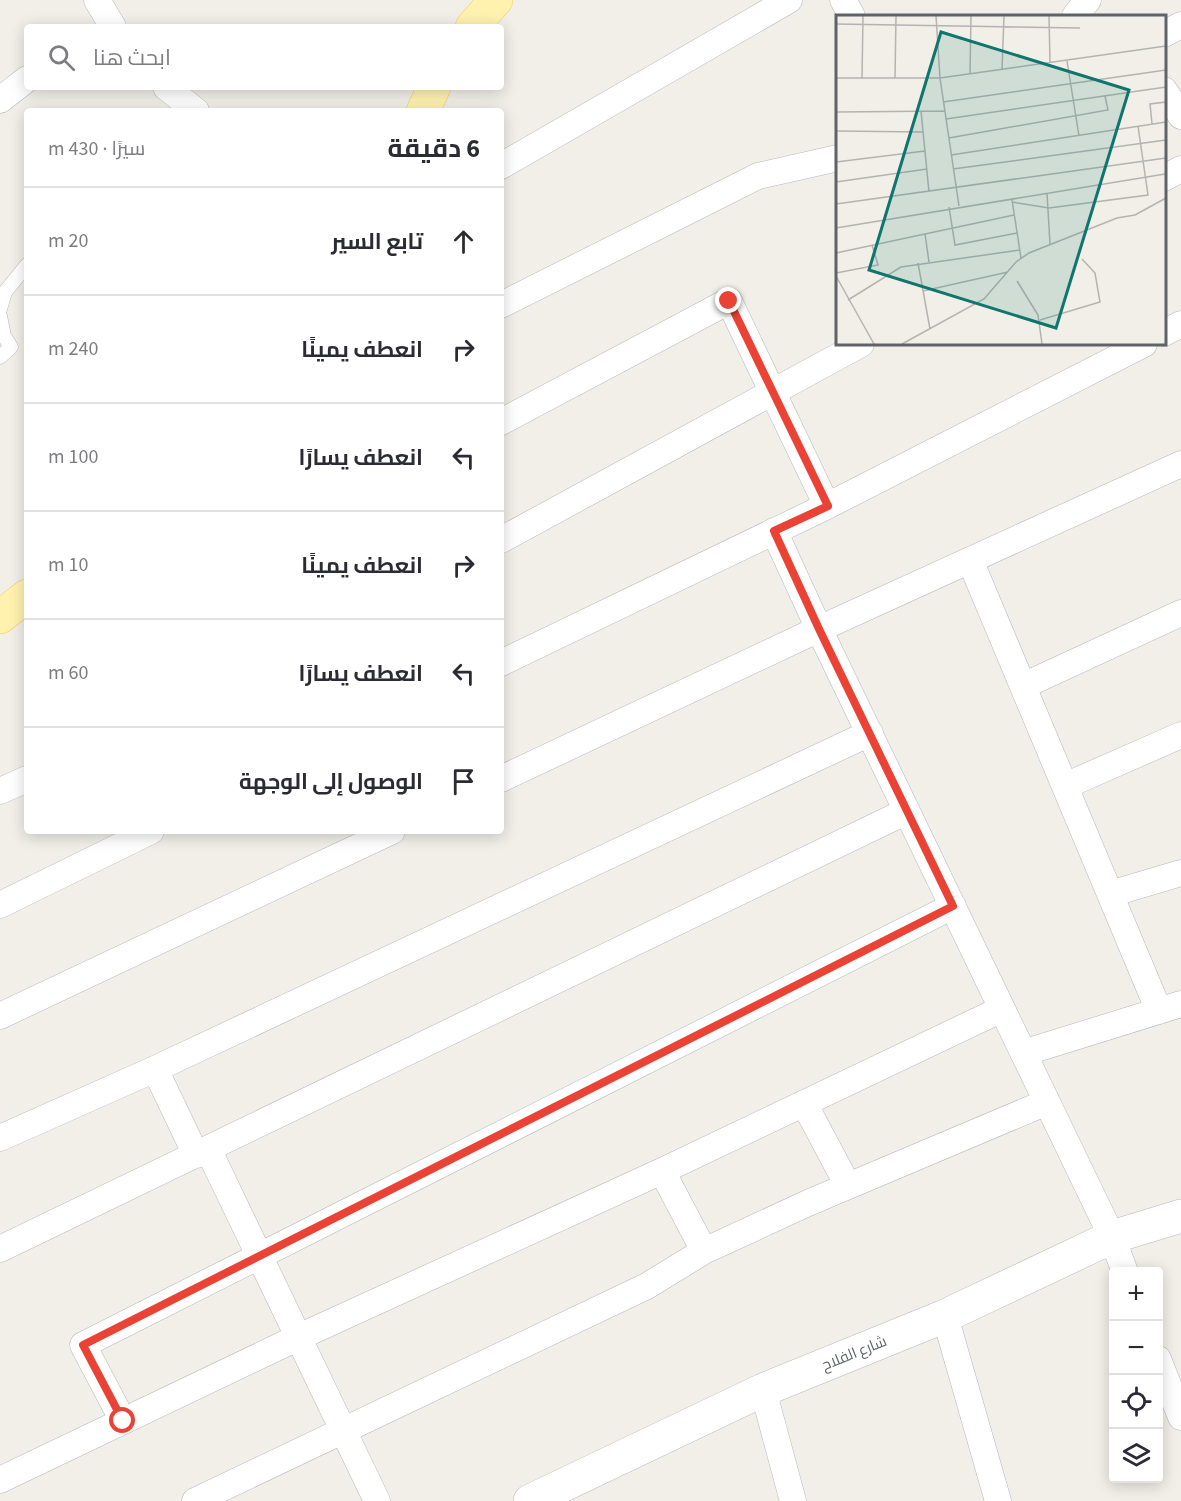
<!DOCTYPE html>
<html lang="ar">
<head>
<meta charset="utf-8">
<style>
  :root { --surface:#fff; --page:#f2f2f3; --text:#2b2b33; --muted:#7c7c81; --line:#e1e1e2 }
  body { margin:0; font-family:"Source Sans 3",Cairo,sans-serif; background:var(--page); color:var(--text); direction:rtl }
  .controls { position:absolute; right:18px; bottom:18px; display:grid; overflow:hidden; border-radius:6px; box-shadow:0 3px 15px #0003 }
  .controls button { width:54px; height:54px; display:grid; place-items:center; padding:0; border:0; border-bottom:2px solid var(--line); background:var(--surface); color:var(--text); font:30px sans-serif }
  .stop { position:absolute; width:18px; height:18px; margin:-14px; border:4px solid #ea4335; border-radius:50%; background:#fff }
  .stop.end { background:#ea4335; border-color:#fff; box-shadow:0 2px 6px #0008 }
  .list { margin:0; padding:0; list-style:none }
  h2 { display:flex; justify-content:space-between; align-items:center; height:78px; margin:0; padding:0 24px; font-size:26px }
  h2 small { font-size:20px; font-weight:400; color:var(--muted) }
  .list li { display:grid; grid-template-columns:39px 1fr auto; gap:18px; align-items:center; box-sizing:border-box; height:108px; padding:0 24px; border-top:2px solid var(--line) }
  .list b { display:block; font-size:22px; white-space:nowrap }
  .list em { font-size:20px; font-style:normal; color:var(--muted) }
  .icon { flex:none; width:33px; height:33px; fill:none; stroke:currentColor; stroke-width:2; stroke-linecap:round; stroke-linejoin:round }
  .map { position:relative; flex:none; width:1181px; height:1501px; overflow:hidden; direction:ltr }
  .search { position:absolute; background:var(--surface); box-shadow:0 3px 15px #0003; left:24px; top:24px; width:480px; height:66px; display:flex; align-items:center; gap:15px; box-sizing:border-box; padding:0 21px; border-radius:6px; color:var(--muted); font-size:22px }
  .panel { position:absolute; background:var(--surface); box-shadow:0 3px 15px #0003; left:24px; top:108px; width:480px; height:726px; border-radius:6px; direction:rtl }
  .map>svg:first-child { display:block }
</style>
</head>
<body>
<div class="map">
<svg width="1181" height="1501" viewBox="0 0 1181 1501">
  <rect width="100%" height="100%" fill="#f1efe8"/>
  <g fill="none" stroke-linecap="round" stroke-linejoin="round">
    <g stroke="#b5b8bc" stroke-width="15">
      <path id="service" d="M0 309 5 292 27 265
        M0 316 4 336 11 347 0 357"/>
    </g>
    <g stroke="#b5b8bc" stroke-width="27">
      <path id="minor" d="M97 0 113 27
        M843 0 852 16
        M1075 16 1088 0
        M1164 34 1181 25
        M166 87 196 111
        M1164 90 1181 116
        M0 100 27 79
        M501 166 789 0
        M1164 178 1181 169
        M501 305 758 176 838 158
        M1164 333 1181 324
        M501 422 729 301 827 506
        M774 531 819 629 1112 1237 1125 1272
        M501 540 861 344
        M970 560 1159 1011
        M501 663 827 506 1144 344
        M1023 686 1181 613
        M501 779 819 629 1181 464
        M1065 786 1181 735
        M0 791 27 779
        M1110 894 1181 873
        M0 905 151 831
        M0 1016 392 831
        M1023 1053 1181 1004
        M155 1069 196 1155
        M804 1103 848 1186
        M0 1138 155 1069 870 733
        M208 1149 377 1501
        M662 1171 704 1251
        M0 1249 907 811
        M945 1316 998 1501
        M1158 1359 1181 1417
        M763 1390 793 1501
        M123 1421 83 1345 953 906
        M0 1480 299 1337 662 1171 1002 1009
        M195 1501 647 1286 704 1251 808 1203 1047 1102"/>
    </g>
    <g stroke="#b5b8bc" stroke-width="34">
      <path id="tertiary" d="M530 1501 763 1390 945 1316 1112 1237 1181 1216"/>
    </g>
    <g stroke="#f2c960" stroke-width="34">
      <path id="primary" d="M472 27 496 0
        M423 111 434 87
        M0 617 27 596"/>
    </g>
    <use href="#service" stroke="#fff" stroke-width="14"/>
    <use href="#minor" stroke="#fff" stroke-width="26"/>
    <use href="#tertiary" stroke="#fff" stroke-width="33"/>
    <use href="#primary" stroke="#fff2af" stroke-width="33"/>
  </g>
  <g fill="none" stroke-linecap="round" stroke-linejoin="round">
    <path stroke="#ea4335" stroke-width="8" d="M123 1421 83 1345 953 906 819 629 774 531 828 506 729 301"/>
  </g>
  <g text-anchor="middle" stroke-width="4.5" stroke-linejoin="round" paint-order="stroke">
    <g font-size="15" fill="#5f6368" stroke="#fff">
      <text transform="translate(854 1353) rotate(-22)" y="5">شارع الفلاح</text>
    </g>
  </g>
  <g transform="translate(836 15)">
    <rect width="330" height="330" fill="#f1efe8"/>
    <path fill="none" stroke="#b3b3b1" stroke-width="1.5" d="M100 1 104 63 123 191M213 1 214 48M0 9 244 13M231 46 243 121M166 55 168 1M134 58 135 1M0 63H104L330 31M26 63 27 1M59 63 60 1M107 87 330 55M85 96 93 177M0 97 109 96M110 104 330 72M316 109 314 89 330 87M0 116 87 117M113 123 272 95 269 81M115 140 330 107M0 147 89 136M117 154 330 125M0 167 91 154M211 178 214 229M176 185 185 243M176 187 213 193 312 180 302 111M0 189 330 143M113 192 119 230 181 218M0 213 329 159M89 219 93 247M0 238 178 200M82 248 94 314M0 258 42 250 36 230M0 261 38 329M181 266 202 300 206 329M87 276 172 257M12 285 65 252 184 235M204 305 264 287 259 258 246 244M66 329 148 284 180 247 193 238 281 203 299 200 330 183"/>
    <path fill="#0f766e" fill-opacity="0.15" stroke="#0f766e" stroke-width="3" d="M105 17 293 75 220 313 33 255Z"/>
    <rect width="330" height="330" fill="none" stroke="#5f6368" stroke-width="3"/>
  </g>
</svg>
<div class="controls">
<button>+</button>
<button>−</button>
<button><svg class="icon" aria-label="locate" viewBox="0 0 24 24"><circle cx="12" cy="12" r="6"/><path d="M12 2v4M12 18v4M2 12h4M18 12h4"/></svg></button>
<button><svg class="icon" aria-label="layers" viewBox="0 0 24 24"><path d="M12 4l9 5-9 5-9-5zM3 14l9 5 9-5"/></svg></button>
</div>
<div class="stop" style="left:123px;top:1421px"></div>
<div class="stop end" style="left:729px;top:301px"></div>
<div class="search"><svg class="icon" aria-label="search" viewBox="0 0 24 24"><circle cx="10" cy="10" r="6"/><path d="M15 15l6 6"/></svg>ابحث هنا</div>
<section class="panel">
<h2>6 دقيقة<small>سيرًا · 430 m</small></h2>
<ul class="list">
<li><svg class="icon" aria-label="ahead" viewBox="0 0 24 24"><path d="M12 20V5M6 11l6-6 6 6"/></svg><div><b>تابع السير</b></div><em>20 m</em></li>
<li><svg class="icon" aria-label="right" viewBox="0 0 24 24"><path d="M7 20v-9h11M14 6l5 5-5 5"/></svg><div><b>انعطف يمينًا</b></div><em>240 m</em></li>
<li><svg class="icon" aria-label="left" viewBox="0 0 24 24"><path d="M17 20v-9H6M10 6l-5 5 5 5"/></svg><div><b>انعطف يسارًا</b></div><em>100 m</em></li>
<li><svg class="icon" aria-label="right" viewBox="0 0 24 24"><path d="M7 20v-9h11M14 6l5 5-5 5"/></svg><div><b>انعطف يمينًا</b></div><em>10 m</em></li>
<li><svg class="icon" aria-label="left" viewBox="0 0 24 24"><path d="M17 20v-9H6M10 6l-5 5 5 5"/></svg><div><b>انعطف يسارًا</b></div><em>60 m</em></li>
<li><svg class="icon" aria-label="arrive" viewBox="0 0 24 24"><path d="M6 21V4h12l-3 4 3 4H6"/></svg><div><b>الوصول إلى الوجهة</b></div></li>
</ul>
</section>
</div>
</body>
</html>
